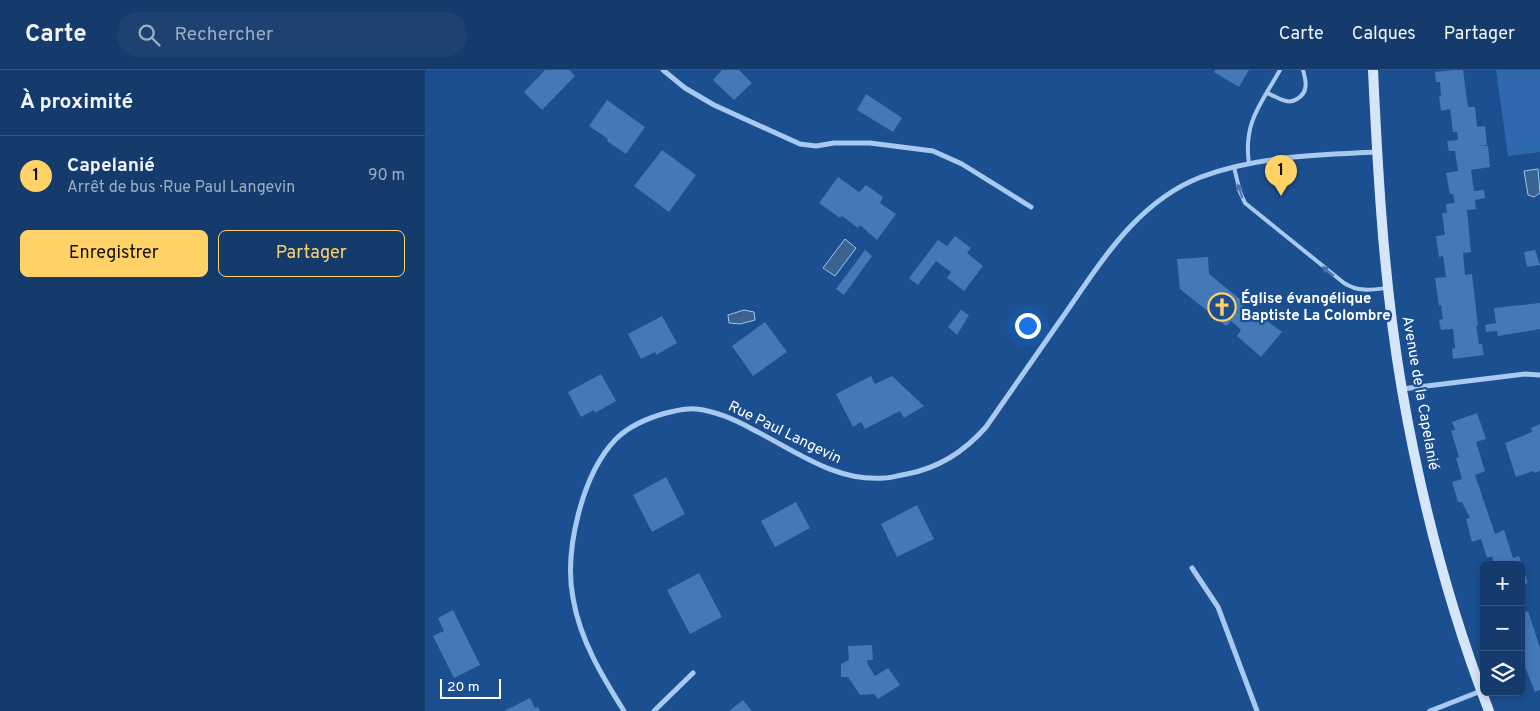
<!DOCTYPE html>
<html lang="fr">
<head>
<meta charset="utf-8">
<style>
  :root { --surface:#143b6b; --page:#1d4271; --text:#f1f3f6; --muted:#9dadc1; --line:#33557e; --accent:#ffd166 }
  body { margin:0; font-family:Overpass,sans-serif; background:var(--page); color:var(--text) }
  .controls { position:absolute; right:15px; bottom:15px; display:grid; overflow:hidden; border-radius:8px; box-shadow:0 2px 8px #0003 }
  .controls button { width:45px; height:45px; display:grid; place-items:center; padding:0; border:0; border-bottom:1px solid var(--line); background:var(--surface); color:var(--text); font:25px sans-serif }
  .scale { position:absolute; left:15px; bottom:12px; width:61px; box-sizing:border-box; padding-left:5px; border:2px solid #fff; border-top:0; font-size:14px; line-height:18px; white-space:nowrap; color:#fff; -webkit-text-stroke:4px #1b4f8f; paint-order:stroke }
  .you { position:absolute; left:602px; top:255px; width:18px; height:18px; margin:-12px; border:4px solid #fff; border-radius:50%; background:#1a73e8; box-shadow:0 0 0 8px #1a73e833 }
  .badge { display:grid; place-items:center; width:32px; height:32px; border-radius:50%; background:var(--accent); color:#111; font-size:16px; font-weight:700 }
  .pin { position:absolute; translate:-50% -41px; filter:drop-shadow(0 1px 2px #0008) }
  .pin::after { content:''; position:absolute; top:26px; width:18px; height:15px; background:inherit; clip-path:polygon(0 0,100% 0,50% 100%) }
  .list { margin:0; padding:0; list-style:none }
  h2 { display:flex; justify-content:space-between; align-items:center; height:65px; margin:0; padding:0 20px; font-size:21px }
  h2 small { font-size:16px; font-weight:400; color:var(--muted) }
  .list li { display:grid; grid-template-columns:32px 1fr auto; gap:15px; align-items:center; box-sizing:border-box; height:80px; padding:0 20px; border-top:1px solid var(--line) }
  .list b { display:block; font-size:19px; white-space:nowrap }
  .list p { margin:0; font-size:16px; white-space:nowrap; color:var(--muted) }
  .list em { font-size:16px; font-style:normal; color:var(--muted) }
  .actions { display:flex; gap:10px; padding:15px 20px }
  .actions a { flex:1; padding:11px 0; border:1px solid var(--accent); border-radius:8px; text-align:center; font-size:18px; color:var(--accent) }
  .actions .main { background:var(--accent); color:#111 }
  .icon { flex:none; width:28px; height:28px; fill:none; stroke:currentColor; stroke-width:2; stroke-linecap:round; stroke-linejoin:round }
  .map { position:relative; flex:none; width:1115px; height:641px; overflow:hidden }
  header { display:flex; align-items:center; gap:30px; box-sizing:border-box; height:70px; padding:0 25px; background:var(--surface); border-bottom:1px solid var(--line) }
  header strong { font-size:24px }
  nav { display:flex; gap:28px; margin-inline-start:auto; font-size:18px }
  .search { width:350px; height:45px; background:var(--page); display:flex; align-items:center; gap:12px; box-sizing:border-box; padding:0 18px; border-radius:28px; color:var(--muted); font-size:19px }
  main { display:flex }
  aside { flex:1; background:var(--surface) }
  .map>svg:first-child { display:block }
</style>
</head>
<body>
<header>
<strong>Carte</strong>
<div class="search"><svg class="icon" aria-label="search" viewBox="0 0 24 24"><circle cx="10" cy="10" r="6"/><path d="M15 15l6 6"/></svg>Rechercher</div>
<nav><a>Carte</a><a>Calques</a><a>Partager</a></nav>
</header>
<main>
<aside>
<h2>À proximité<small></small></h2>
<ul class="list">
<li><span class="badge">1</span><div><b>Capelanié</b><p>Arrêt de bus · Rue Paul Langevin</p></div><em>90 m</em></li>
</ul>
<div class="actions"><a class="main">Enregistrer</a><a>Partager</a></div>
</aside>
<div class="map">
<svg width="1115" height="641" viewBox="0 0 1115 641">
  <rect width="100%" height="100%" fill="#1b4f8f"/>
  <path fill="#2e69ad" d="M1071 0H1115V82L1083 86Z"/>
  <path fill="#3c6290" stroke="#9cc4f0" d="M1113 99 1115 123 1109 127 1103 125 1099 101Z
    M420 169 431 178 410 206 398 198Z
    M319 240 329 242 330 250 315 254 304 253 303 245Z"/>
  <path fill="#4478b7" d="M120 0H144L150 6 117 40 99 22Z
    M297 0H314L327 13 309 30 288 10Z
    M790 0H824L814 17 789 2Z
    M1031 0H1038L1043 37H1050L1052 57 1060 56 1062 75 1055 76H1063L1065 97 1046 100 1049 121 1059 120 1060 128 1050 130 1051 139 1042 140 1046 182 1038 183 1040 205 1047 204 1053 256 1051 255 1054 274H1057L1059 285 1028 289 1027 279 1030 278 1028 259 1016 260 1014 250 1018 249 1016 235 1014 236 1010 208 1021 207 1018 186 1014 187 1011 166 1020 165 1017 143H1022L1021 134 1030 133 1028 124H1025L1021 103 1033 101 1030 81H1024L1022 71 1033 70 1032 62H1028L1025 39 1016 41 1014 26H1016L1015 12H1011L1010 2Z
    M441 24 477 48 468 62 432 40Z
    M182 30 220 57 201 84 182 71 183 69 164 56Z
    M237 80 271 105 244 142 209 116Z
    M413 107 434 122 441 115 458 127 455 133 471 144 452 170 435 155 433 158 417 146 415 148 394 133Z
    M530 166 546 178 542 183 558 196 539 221 522 208 526 202 511 191 493 215 484 208 513 170 522 176Z
    M440 180 447 186 419 225 411 219Z
    M1110 180 1115 195 1102 197 1099 182Z
    M783 187 784 204 821 234 814 240 826 250 831 243 857 262 836 287 812 266 816 260 806 251 801 256 755 219 752 189Z
    M1115 233V259L1073 266 1072 261 1061 262 1060 255 1071 253 1069 238Z
    M536 240 544 245 532 265 523 257Z
    M237 246 252 273 231 285 230 282 216 289 203 264Z
    M340 252 362 282 328 306 307 276Z
    M176 304 191 331 170 343 169 340 156 347 143 322Z
    M446 306 450 314 467 306 499 336 479 348 475 341 440 359 436 352 428 357 411 324Z
    M1052 343 1061 369 1051 372 1060 401 1050 405 1070 464 1079 460 1088 488 1094 486 1103 513 1096 515V495H1069L1067 486 1062 488 1056 469 1047 472 1041 449 1045 448 1037 432H1033L1027 412 1037 409 1031 388 1034 387 1026 361 1030 360 1027 352Z
    M1115 354V401L1109 403 1108 401 1091 407 1080 373 1107 362 1106 358Z
    M241 407 260 444 227 462 208 425Z
    M371 432 385 458 350 477 336 451Z
    M492 435 509 469 472 487 456 454Z
    M274 503 297 547 265 564 242 520Z
    M28 540 55 595 29 608 8 566 19 561 13 548Z
    M1103 541 1115 578V620L1110 622 1096 587V543Z
    M447 575 448 590H442L443 595 450 606 463 598 475 615 453 629 449 624 435 625 423 607H416V594L424 590 423 576Z
    M105 628 110 638 113 637 115 641H79Z
    M318 630 327 641H304Z"/>
  <g fill="none" stroke-linecap="round" stroke-linejoin="round">
    <path stroke="#a9c9ee" stroke-width="4" d="M842 23C848 25 855 30 861 31 865 32 869 31 872 29 884 22 881 11 878 0
      M824 94C818 52 836 34 855 0
      M809 97 815 122 820 133 919 213C933 222 946 220 961 218"/>
    <path stroke="#a9c9ee" stroke-width="5" d="M238 0 260 18 289 35 375 74 391 76 409 73H445L508 81 537 94 606 137
      M977 319 1100 304 1115 305
      M767 498 793 537 832 641
      M199 641C177 606 155 570 148 528 139 481 157 404 191 369 205 355 223 348 241 343 250 341 261 338 271 339 291 341 309 349 327 359 369 380 410 412 459 408 467 408 474 405 482 404 514 398 539 382 561 357 586 321 612 284 637 248 675 194 711 132 776 107 831 86 894 85 952 82
      M229 641 268 603
      M1005 641 1056 621"/>
    <path stroke="#d6e6fa" stroke-width="10" d="M948 0C953 107 959 215 977 320 996 429 1024 538 1064 641"/>
  </g>
  <defs><path id="oneway-solid" d="M-6-.8H1V-3.2L6.5 0L1 3.2V.8H-6Z" transform="scale(1.25)"/></defs>
  <g fill="#4674ac">
    <use href="#oneway-solid" transform="translate(815 121) rotate(-108)"/>
    <use href="#oneway-solid" transform="translate(903 201) rotate(-141)"/>
  </g>
  <defs>
    <g id="church-ring" transform="scale(1.4375)"><circle r="9.5" fill="#1b4f8f" stroke="#ffd166" stroke-width="1.5"/><path d="M-1.2-6h2.4v3.5h3.3v2.4h-3.3V6h-2.4V-.1h-3.3v-2.4h3.3Z" fill="#ffd166"/></g>
  </defs>
  <g fill-rule="evenodd">
    <use href="#church-ring" x="797" y="237"/>
  </g>
  <g text-anchor="middle" stroke-width="4.5" stroke-linejoin="round" paint-order="stroke">
    <g font-size="15" font-weight="bold" fill="#fff" stroke="#1b4f8f" text-anchor="start">
      <text x="816" y="233">Église évangélique<tspan x="816" dy="17">Baptiste La Colombre</tspan></text>
    </g>
    <g font-size="15" fill="#fff" stroke="#1b4f8f">
      <text transform="translate(996 323) rotate(80)" y="5">Avenue de la Capelanié</text>
      <text transform="translate(360 362) rotate(26)" y="5">Rue Paul Langevin</text>
    </g>
  </g>
</svg>
<div class="controls">
<button>+</button>
<button>−</button>
<button><svg class="icon" aria-label="layers" viewBox="0 0 24 24"><path d="M12 4l9 5-9 5-9-5zM3 14l9 5 9-5"/></svg></button>
</div>
<div class="scale">20 m</div>
<div class="you"></div>
<div class="pin badge" style="left:856px;top:126px">1</div>
</div>
</main>
</body>
</html>
